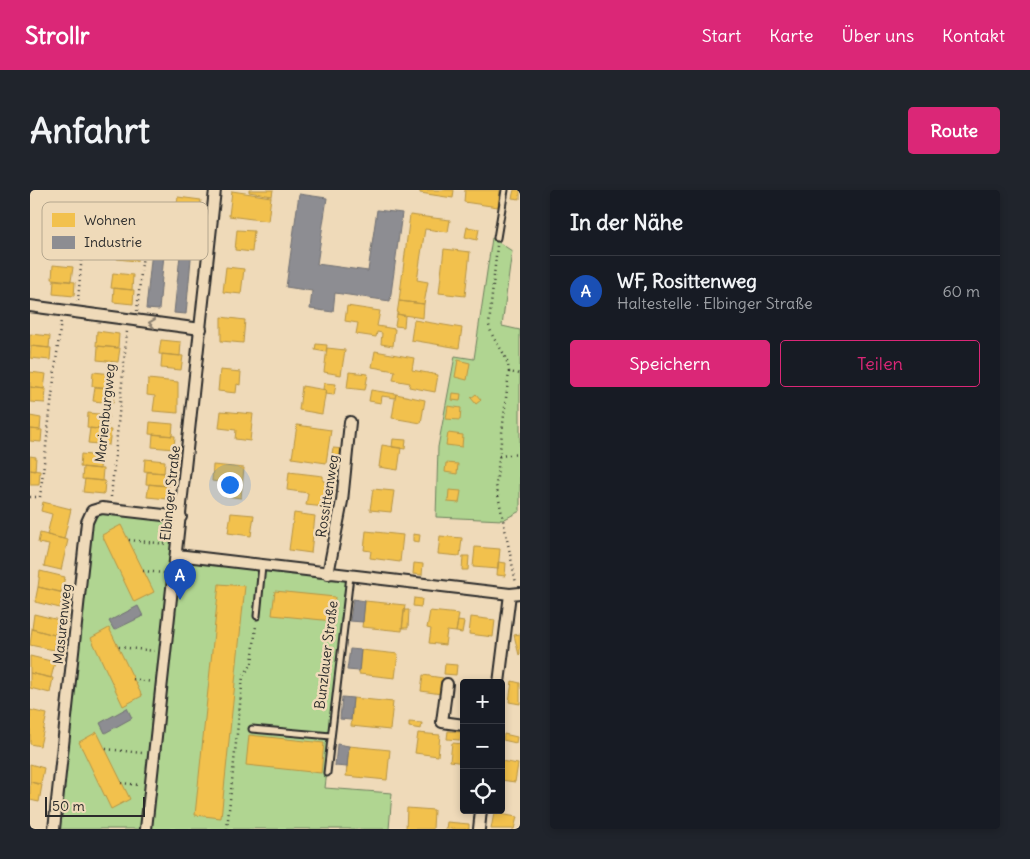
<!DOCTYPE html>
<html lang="de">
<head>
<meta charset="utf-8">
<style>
  :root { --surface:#171b24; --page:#20242c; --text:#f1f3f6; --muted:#9ea1a6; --line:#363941; --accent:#db2777 }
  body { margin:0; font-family:Delius,sans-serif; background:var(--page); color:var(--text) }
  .controls { position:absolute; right:15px; bottom:15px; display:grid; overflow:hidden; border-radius:5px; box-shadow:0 2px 8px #0003 }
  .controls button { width:45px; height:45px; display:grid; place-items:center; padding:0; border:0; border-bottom:1px solid var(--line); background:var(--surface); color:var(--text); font:25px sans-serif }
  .scale { position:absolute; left:15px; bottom:12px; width:100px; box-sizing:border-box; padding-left:5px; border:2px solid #2b2b2b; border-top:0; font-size:14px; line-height:18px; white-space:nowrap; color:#2b2b2b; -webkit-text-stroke:4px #efdab9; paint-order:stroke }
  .you { position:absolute; left:199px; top:294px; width:18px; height:18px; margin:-12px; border:4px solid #fff; border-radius:50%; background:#1a73e8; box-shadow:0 0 0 8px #1a73e833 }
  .badge { display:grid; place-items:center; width:32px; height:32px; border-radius:50%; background:var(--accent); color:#fff; font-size:16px; font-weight:700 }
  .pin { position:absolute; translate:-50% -41px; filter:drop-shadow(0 1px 2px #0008) }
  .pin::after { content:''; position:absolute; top:26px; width:18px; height:15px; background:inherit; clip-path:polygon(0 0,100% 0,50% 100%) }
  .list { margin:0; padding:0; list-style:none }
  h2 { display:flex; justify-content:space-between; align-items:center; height:65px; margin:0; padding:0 20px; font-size:21px }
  h2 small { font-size:16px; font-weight:400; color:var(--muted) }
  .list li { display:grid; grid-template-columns:32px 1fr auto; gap:15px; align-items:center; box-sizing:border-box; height:70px; padding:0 20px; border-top:1px solid var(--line) }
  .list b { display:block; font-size:19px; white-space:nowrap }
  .list p { margin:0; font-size:16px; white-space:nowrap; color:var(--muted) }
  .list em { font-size:16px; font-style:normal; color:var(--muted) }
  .actions { display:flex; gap:10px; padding:15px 20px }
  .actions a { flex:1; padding:11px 0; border:1px solid var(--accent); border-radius:5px; text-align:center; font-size:18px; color:var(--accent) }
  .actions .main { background:var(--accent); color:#fff }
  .icon { flex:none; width:28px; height:28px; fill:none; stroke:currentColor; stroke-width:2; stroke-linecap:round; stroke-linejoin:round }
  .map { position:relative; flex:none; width:490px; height:639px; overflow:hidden; border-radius:5px }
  header { display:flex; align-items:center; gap:30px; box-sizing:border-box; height:70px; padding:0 25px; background:var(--accent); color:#fff }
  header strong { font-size:24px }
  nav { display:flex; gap:28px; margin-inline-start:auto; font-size:18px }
  .intro { display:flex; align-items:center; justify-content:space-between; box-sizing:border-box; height:120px; padding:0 30px }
  h1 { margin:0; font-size:35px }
  .button { padding:12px 22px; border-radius:5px; background:var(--accent); color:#fff; font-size:18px; font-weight:700 }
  main { display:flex; gap:30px; padding:0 30px }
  aside { flex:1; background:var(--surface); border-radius:5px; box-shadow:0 2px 8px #0003 }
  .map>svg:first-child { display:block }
</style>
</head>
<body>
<header>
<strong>Strollr</strong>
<nav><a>Start</a><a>Karte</a><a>Über uns</a><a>Kontakt</a></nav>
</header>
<div class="intro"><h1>Anfahrt</h1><a class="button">Route</a></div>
<main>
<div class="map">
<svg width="490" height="639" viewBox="0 0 490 639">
  <rect width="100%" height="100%" fill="#efdab9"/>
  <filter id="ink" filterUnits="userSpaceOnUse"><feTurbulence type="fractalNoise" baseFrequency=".02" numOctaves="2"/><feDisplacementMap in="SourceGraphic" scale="10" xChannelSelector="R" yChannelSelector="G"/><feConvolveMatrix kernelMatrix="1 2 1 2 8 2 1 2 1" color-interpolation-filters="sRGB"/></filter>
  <g filter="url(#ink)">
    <path fill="#b0d591" stroke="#6e805e" d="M462 48 482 61 472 136 490 140V321L473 330 406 327 408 257 425 166 444 169Z
      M62 321 151 327 147 365 320 386 295 598 362 603 359 639H24Z"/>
    <path fill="#f2c14e" stroke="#b69444" d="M219 0H243L242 6 219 2Z
      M390 0H424L423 8 390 3Z
      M435 0H470L468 17 434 12Z
      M484 0H490V9L482 8Z
      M202 1 241 7 238 31 199 26Z
      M148 7 171 10 167 34 144 30Z
      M380 25 420 30 418 42 395 39 387 90 398 92 394 114 369 111Z
      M437 37 449 39 447 50 435 47Z
      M207 40 224 41 222 62 205 60Z
      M88 55 108 57 107 71 87 69Z
      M414 59 440 62 435 106 409 103Z
      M23 75 43 77 41 91 22 89Z
      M196 77 214 79 211 104 193 102Z
      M83 83 103 85 102 100 81 98Z
      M24 90 45 92 44 106 23 104Z
      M84 98 104 100 103 114 83 112Z
      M369 111 394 114 393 128 367 124Z
      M317 116 350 121 347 136 365 139 363 156 351 154 352 143 347 142 346 147 326 144 328 133 315 131Z
      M367 124 375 126 374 137 365 136Z
      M191 127 215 130 213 153 191 151Z
      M384 130 432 138 429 158 381 150Z
      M67 141 89 144 88 158 66 156Z
      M0 144 20 146 19 158 0 156Z
      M131 150 151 152 150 166 129 164Z
      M286 154 297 155 296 162 285 160Z
      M1 156 21 158 20 170 0 168Z
      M68 156 90 158 88 172 67 170Z
      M297 158 315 160 311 185 294 182Z
      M345 161 384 168 382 180 408 185 405 202 379 197 380 193 363 190 365 181 342 177Z
      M132 164 153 166 151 180 131 178Z
      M428 170 440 173 437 190 425 187Z
      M190 180 211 182 210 195 207 194 206 203 188 201Z
      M0 182 16 184 14 199 0 197Z
      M63 182 83 184 82 198 62 196Z
      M319 182 338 184 335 200 317 198Z
      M118 189 148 192V223L123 221 125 206 117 205Z
      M294 193 306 194 304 205 295 204 296 200 293 199Z
      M272 196 296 200 292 224 269 220Z
      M0 197 16 199 15 213 0 212Z
      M65 197 85 199 83 213 63 211Z
      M341 200 366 204 365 208 352 206 351 213 339 211Z
      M423 203 431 204 430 211 422 210Z
      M366 204 395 210 391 233 362 228Z
      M446 204 451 210 446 214 441 208Z
      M418 216 431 218 430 230 416 229Z
      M191 221 223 224 220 251 205 249 206 240 189 238Z
      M58 223 79 225 77 240 57 238Z
      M0 226 11 228 10 240 0 239Z
      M120 232 143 234 142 246 119 244Z
      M267 235 301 240 296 273 262 268Z
      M60 238 81 240 79 255 58 253Z
      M0 239 12 240 11 252 0 251Z
      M418 243 433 245 432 257 416 255Z
      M123 244 145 246 144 259 122 257Z
      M363 249 376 250 375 259 362 257Z
      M352 255 371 258 368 280 349 277Z
      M303 258 315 259 313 271 301 270Z
      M51 264 71 266 70 279 50 277Z
      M0 266 6 267 5 281 0 280Z
      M115 269 135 271 134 283 114 281Z
      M416 273 428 274 427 284 415 282Z
      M183 275 214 278 211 308 195 306 196 293 182 291Z
      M53 277 73 279 72 291 52 289Z
      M0 280 10 281 9 295H0Z
      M117 282 137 283 136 296 116 294Z
      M259 282 293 286V291L298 292 295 317 276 315 278 303 257 300Z
      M55 289 75 291 74 304 53 302Z
      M119 294 139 296 138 309 117 307Z
      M343 299 364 301 361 322 340 320Z
      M419 300 431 301 429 313 418 312Z
      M13 312 41 319 34 349 17 345 22 324 11 321Z
      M201 323 224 325 221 346 198 343Z
      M264 323 285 326 281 363 259 360Z
      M91 335 124 402 104 412 72 345Z
      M336 341 373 345 370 372 340 368 341 361 334 360Z
      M10 343 38 350 31 380 14 376 19 355 8 353Z
      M383 344 390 345 389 352 383 351Z
      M410 346 432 348 430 366 408 364Z
      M445 357 470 359 468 379 443 377Z
      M433 366H439L438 380H432Z
      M468 372 476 373 475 386 467 385Z
      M384 373 393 374 392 385 383 384Z
      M10 381 35 387 31 402 8 397Z
      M189 394 215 396 191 628 165 625Z
      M8 397 33 403 30 418 5 412Z
      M245 401 305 407 303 431 242 425Z
      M384 408 392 409 391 417 383 416Z
      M335 411 375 415 372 441 332 437Z
      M374 420H379L378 438H372Z
      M400 421 429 424 426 442 417 441 415 455 399 453 401 439 397 438Z
      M4 424 29 430 25 445 2 439Z
      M441 427 465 430 463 447 439 444Z
      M428 431 434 432 432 443 426 442Z
      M79 438 112 506 93 516 61 448Z
      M2 439 28 446 24 460 0 455Z
      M490 444V464L489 465 484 445Z
      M331 460 368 464 365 488 329 484Z
      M0 466 25 472 21 488 0 483Z
      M415 474 427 475 426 485 414 484Z
      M0 483 23 488 20 503 0 498Z
      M393 485 413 488 411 504 391 501Z
      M482 491 490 493V514L479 512Z
      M323 508 363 512 360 540 321 536Z
      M0 520 17 524 10 556 0 554Z
      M379 532 392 533 391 539 379 537Z
      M418 541 431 542 430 550 417 549Z
      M67 542 100 609 81 619 49 552Z
      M388 543 410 545 408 566 385 563Z
      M474 544 487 547 486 553 473 550Z
      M219 545 294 553 291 583 216 575Z
      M422 553 434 554V573L420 571Z
      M319 556 360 560 357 590 316 586Z
      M471 571 488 574 485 592 471 590Z
      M0 574 14 578 11 594 0 592Z
      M0 592 12 595 9 612 0 610Z
      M377 618 404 620 403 639H376Z
      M464 623 487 627 484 639H461Z
      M417 632 439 634V639H416Z"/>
    <path fill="#8d8d92" stroke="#707073" d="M269 4 297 8 287 74 338 81 347 20 372 23 360 111 305 103 303 122 280 119 282 101 256 97Z
      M124 41 136 42 129 120 116 119Z
      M152 46 163 47 156 124 144 123Z
      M323 409 335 411 333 432 320 431Z
      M108 416 113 426 84 440 79 431Z
      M320 459 331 460 329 481 317 480Z
      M312 507 323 508 321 530 310 529Z
      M97 518 102 528 75 543 70 533Z
      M307 554 319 556 317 577 305 576Z"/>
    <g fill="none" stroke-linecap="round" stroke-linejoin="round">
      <g stroke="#2b2b2b" stroke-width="9">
        <path id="lane" d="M467 48 475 0
          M227 426 232 376
          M222 539 301 546
          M297 583 320 386"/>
      </g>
      <g stroke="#2b2b2b" stroke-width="14">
        <path id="street" d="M0 116 171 139
          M147 365 480 404 490 403
          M298 384 312 311 320 232
          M469 493 480 404
          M417 494 412 532 434 535
          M24 639 57 332 62 321 72 318 151 327
          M116 639 185 0
          M449 639 451 620"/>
      </g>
      <path stroke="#2b2b2b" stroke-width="2.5" stroke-dasharray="1 4" stroke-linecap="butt" d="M467 56 459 135C463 155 477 159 479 182L490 184
        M48 111 55 28
        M107 121 116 35
        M479 182 466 295 486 393
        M469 266 490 264
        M0 307H10L31 130
        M81 307 97 141
        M99 350 137 354
        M113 381 134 383
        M89 457 125 461
        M103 489 122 492
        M76 559 112 563
        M91 593 110 595
        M197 639 213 486 222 474 226 435"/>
      <use href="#lane" stroke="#efdab9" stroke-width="5"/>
      <use href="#street" stroke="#efdab9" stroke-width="10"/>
    </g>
    <defs><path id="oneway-chevron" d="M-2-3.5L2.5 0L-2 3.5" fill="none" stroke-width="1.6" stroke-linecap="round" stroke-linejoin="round" transform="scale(1.25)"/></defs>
    <use stroke="#8d8272" href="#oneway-chevron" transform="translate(122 133) rotate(-172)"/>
  </g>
  <g text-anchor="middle" stroke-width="5" stroke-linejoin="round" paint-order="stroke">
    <g font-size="14" fill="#2b2b2b" stroke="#efdab9">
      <text transform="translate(75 223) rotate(-84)" y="5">Marienburgweg</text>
      <text transform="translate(140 303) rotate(-84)" y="5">Elbinger Straße</text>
      <text transform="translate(297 306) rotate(-81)" y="5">Rossittenweg</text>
      <text transform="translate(32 434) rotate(-84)" y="5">Masurenweg</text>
      <text transform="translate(296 465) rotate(-83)" y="5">Bunzlauer Straße</text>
    </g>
  </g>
  <rect x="12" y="12" width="166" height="58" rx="8" fill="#efdab9" stroke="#b4a68e" stroke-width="1"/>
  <rect x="22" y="23" width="23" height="14" fill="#f2c14e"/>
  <rect x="22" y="46" width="23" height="13" fill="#8d8d92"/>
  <g font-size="14" fill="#2b2b2b">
    <text x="54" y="35">Wohnen</text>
    <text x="54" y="57">Industrie</text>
  </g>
</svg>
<div class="controls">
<button>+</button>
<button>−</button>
<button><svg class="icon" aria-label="locate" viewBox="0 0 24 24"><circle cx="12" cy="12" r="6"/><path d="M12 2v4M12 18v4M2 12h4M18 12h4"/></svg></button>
</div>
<div class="scale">50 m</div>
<div class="you"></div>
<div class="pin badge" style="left:150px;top:410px;background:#1a4fb4">A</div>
</div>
<aside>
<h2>In der Nähe<small></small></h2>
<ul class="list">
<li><span class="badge" style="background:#1a4fb4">A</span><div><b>WF, Rosittenweg</b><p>Haltestelle · Elbinger Straße</p></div><em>60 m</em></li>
</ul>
<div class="actions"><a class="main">Speichern</a><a>Teilen</a></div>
</aside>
</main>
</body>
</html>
